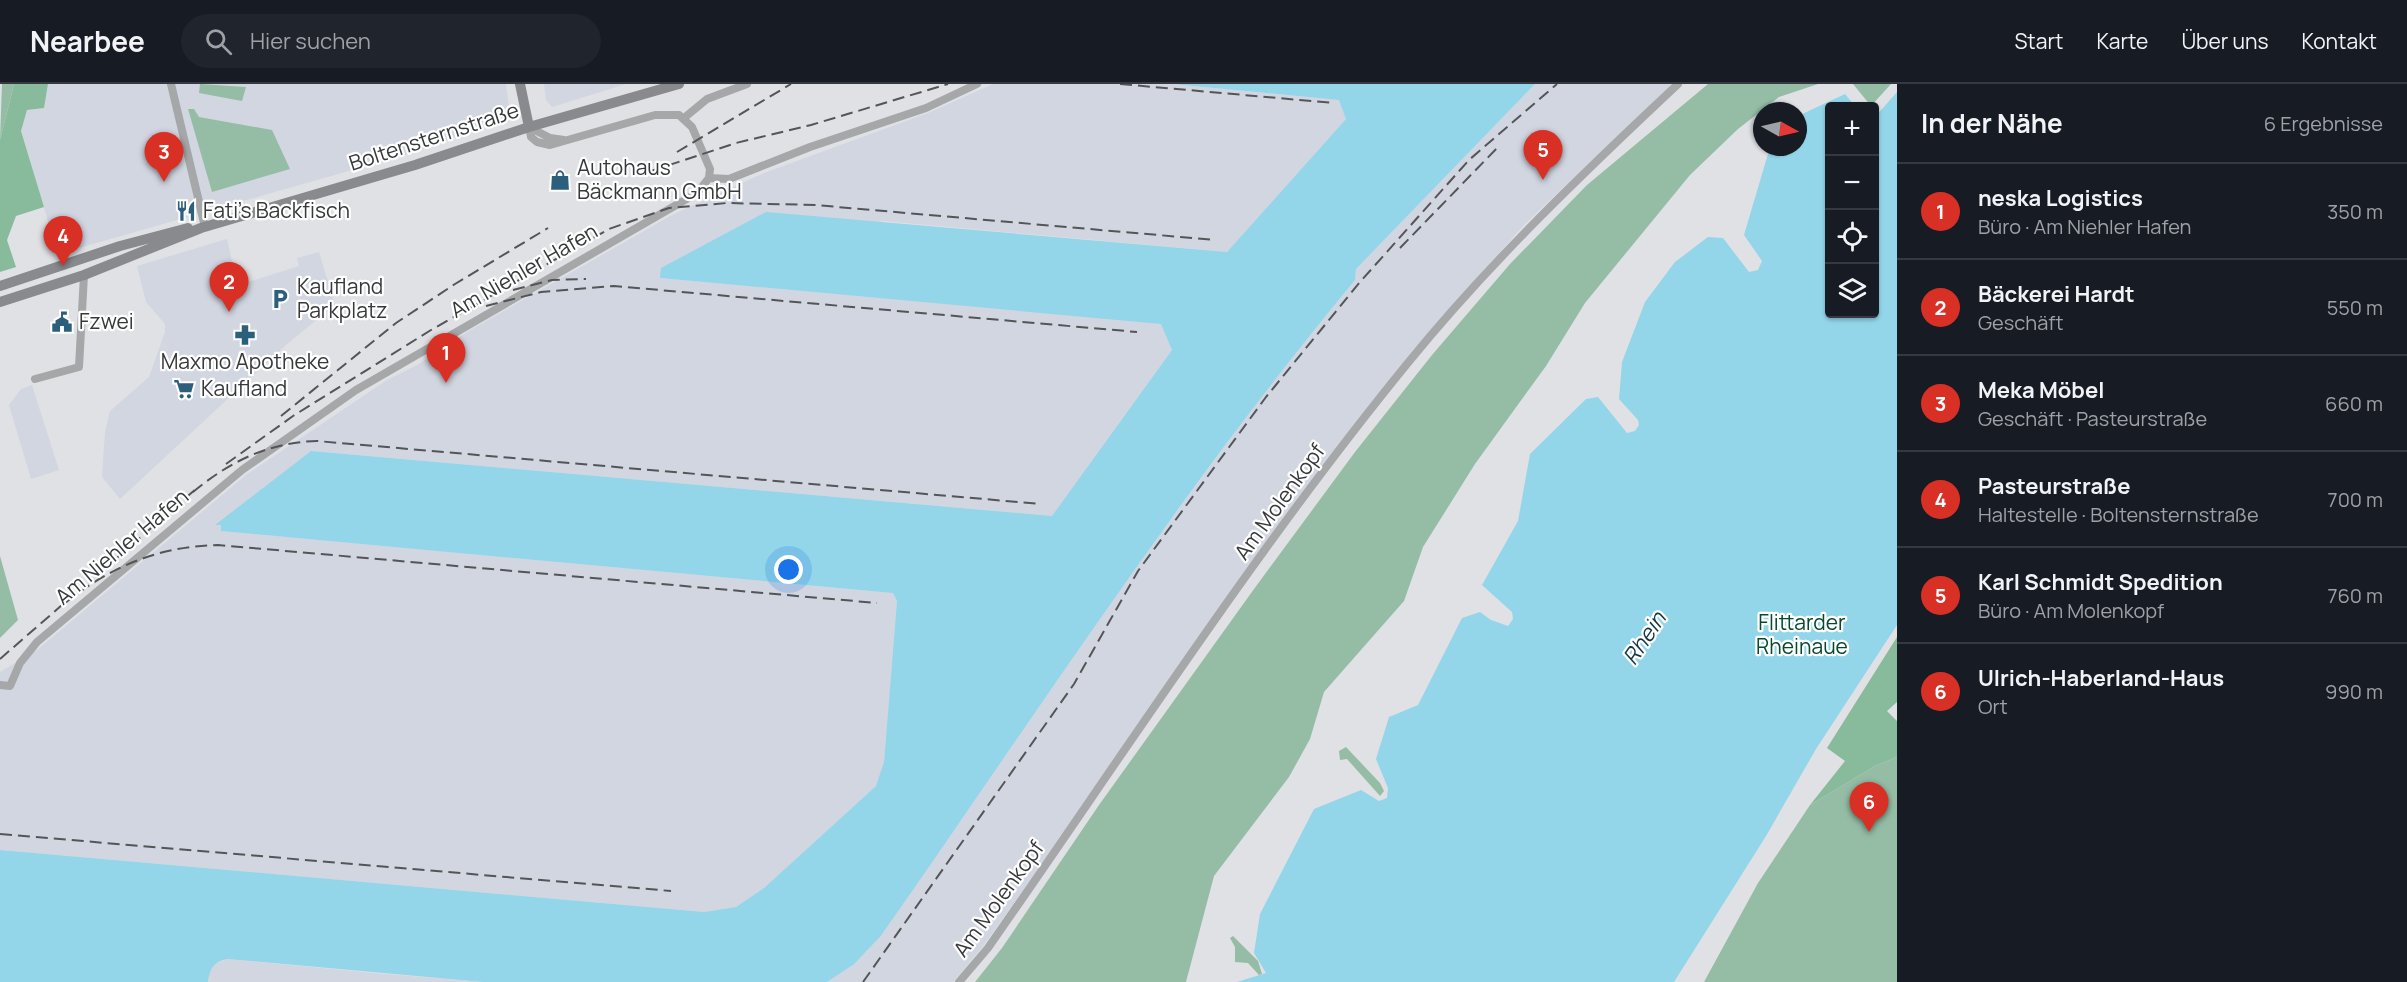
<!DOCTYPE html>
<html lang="de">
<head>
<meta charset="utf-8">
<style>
  :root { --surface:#171b24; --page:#20242c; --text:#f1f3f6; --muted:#9ea1a6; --line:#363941; --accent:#d93025 }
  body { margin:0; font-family:Manrope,sans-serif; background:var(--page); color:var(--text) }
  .controls { position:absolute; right:18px; top:18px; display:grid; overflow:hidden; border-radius:6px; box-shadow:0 2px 4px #0004 }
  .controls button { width:54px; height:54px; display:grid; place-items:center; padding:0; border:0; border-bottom:2px solid var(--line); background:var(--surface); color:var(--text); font:30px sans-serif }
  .compass { position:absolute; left:1753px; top:18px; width:54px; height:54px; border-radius:50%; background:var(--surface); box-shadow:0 2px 4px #0004; rotate:98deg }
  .you { position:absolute; left:789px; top:486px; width:21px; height:21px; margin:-15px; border:4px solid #fff; border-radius:50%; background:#1a73e8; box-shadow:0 0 0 9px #1a73e833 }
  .badge { display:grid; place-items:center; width:39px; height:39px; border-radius:50%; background:var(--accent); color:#fff; font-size:20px; font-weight:700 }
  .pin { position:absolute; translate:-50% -50px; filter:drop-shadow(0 2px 3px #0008) }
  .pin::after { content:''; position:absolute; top:32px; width:21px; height:18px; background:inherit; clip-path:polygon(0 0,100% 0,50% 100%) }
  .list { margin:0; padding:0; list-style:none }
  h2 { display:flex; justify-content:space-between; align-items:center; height:78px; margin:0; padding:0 24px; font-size:26px }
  h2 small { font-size:20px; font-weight:400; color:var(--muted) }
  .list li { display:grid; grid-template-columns:39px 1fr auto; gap:18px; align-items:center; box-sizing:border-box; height:96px; padding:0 24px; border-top:2px solid var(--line) }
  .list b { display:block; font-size:22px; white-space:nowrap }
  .list p { margin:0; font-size:20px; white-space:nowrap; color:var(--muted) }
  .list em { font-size:20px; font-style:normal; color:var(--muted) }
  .icon { flex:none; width:33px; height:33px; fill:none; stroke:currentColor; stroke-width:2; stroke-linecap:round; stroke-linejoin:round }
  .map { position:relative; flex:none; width:1897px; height:898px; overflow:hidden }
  header { display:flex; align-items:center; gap:36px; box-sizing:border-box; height:84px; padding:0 30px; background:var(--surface); border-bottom:2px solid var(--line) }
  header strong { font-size:28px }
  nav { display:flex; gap:33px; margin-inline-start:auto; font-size:21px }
  .search { width:420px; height:54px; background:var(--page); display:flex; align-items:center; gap:15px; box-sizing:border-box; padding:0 21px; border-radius:33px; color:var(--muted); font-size:22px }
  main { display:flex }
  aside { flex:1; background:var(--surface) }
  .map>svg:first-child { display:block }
</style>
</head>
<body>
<header>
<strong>Nearbee</strong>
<div class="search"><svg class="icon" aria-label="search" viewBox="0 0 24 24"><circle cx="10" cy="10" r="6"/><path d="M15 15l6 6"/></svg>Hier suchen</div>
<nav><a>Start</a><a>Karte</a><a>Über uns</a><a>Kontakt</a></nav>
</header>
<main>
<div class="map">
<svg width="1897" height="898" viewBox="0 0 1897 898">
  <rect width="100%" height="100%" fill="#e0e1e5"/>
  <path fill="#d1d6e1" d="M48 0H506L510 32 412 69 58 170 21 47 27 26 44 24Z
    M544 0H626L552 23 546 16Z
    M993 0H1173L1340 16 1346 35 1227 168 883 137 660 194 1161 239 1172 266 1052 432 311 367 216 441H221L222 447 893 509 897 517 884 678 881 691 876 702 764 804 736 823 704 828 0 766V588L37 566 246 391 387 296 419 280 467 248 672 131 764 89 928 29Z
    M1535 0H1672L1524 141 1427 250 1363 330 984 861 953 898H827L866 868 880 853 1121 504 1280 286 1355 196 1356 185Z
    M227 155 233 182 240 181 245 199 299 182 297 174 319 168 335 221 287 260 120 415 102 393 105 348 110 327 149 293 165 248V240L146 218 137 182Z
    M32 301 59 386 31 395 9 321 21 305Z
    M228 875 374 889 483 898H208L210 886 214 880Z"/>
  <path fill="#95bda5" d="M2 0H14L0 56Z
    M200 0 246 3 242 17 199 9Z
    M1708 0H1818L1779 13 1738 45 1690 91 1585 219 1546 282 1475 380 1423 463 1404 517 1324 608 1310 655 1289 693 1214 792 1186 898H975L1002 864 1099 721 1254 505 1355 368 1432 271 1510 180 1587 101Z
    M1853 0H1891L1871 22Z
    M188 25H194L199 33 272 46 290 85 212 108Z
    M0 472 18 536 0 554Z
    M1346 663 1380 699 1384 707 1380 712 1347 675 1340 676 1339 667Z
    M1897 673V898H1704L1758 799 1810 721 1875 682Z
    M1233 852 1258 877 1262 890 1259 891 1248 879 1235 878V863L1230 854Z"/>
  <path fill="#87bb9b" d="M14 0H48L44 24 27 26 21 47 44 123 16 132 7 156 16 183 0 188V56Z
    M1897 553V618L1887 627 1897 637V673L1875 682 1810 721 1845 677 1827 664Z"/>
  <path fill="#93d5e9" d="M1173 0H1535L1356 185 1355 196C1182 404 1035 632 880 853L854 880 827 898H483L228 875C214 877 210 884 208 898H0V766L704 828 736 823 764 804 876 702 884 678 897 517 893 509 221 447V441H215L311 367 1052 432 1172 266 1161 240 660 194 661 184 766 128 1227 168 1346 35 1339 16Z
    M1897 8V541L1816 665 1766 752 1674 898H1237L1266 889 1254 869 1260 830 1314 725 1361 706 1379 717 1387 714 1388 704 1376 675 1389 633 1418 621 1462 534 1480 528 1491 536 1508 542 1513 535 1512 528 1482 501 1518 437 1530 370 1586 315 1598 313 1627 349 1635 347 1639 341 1638 336 1619 315 1622 278 1645 218 1675 178 1708 153 1723 154 1749 188 1758 186 1762 177 1744 151 1770 63H1798V32L1845 10 1855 22H1830V230H1874L1875 33Z"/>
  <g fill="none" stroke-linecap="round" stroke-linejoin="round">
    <path stroke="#a6a7a9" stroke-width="8" d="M171 0 205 143
      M684 34 707 15 747 0
      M529 43 550 54 564 56
      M709 94 729 95 810 63 926 24 977 0
      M35 295 79 283 84 191
      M0 601 10 602 20 579 37 558 242 386 356 306 697 109 709 94 710 85 692 43 679 31H655L550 61 537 58 531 53 529 43
      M959 898 988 864C1125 668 1256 465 1407 280 1489 179 1583 89 1678 0"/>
    <path stroke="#898a8d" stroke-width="10" d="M520 0 529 43
      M0 202 120 162 188 144
      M0 218 84 191 201 144 415 81 529 43 679 0"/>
    <path stroke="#545557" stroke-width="2" stroke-dasharray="12 6" stroke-linecap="butt" d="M1120 0 1334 19
      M677 68 791 0
      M651 87 736 59 811 41 948 0
      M1400 164 1500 61
      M513 206 552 196 586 195
      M486 222 541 208 614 202 1137 248
      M281 332 396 239 455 200 548 144
      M226 380 293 332 431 246 609 145 669 124 727 119 815 121 1215 156
      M193 408C229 378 269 358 317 357L1041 420
      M104 485 197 404
      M65 519C110 483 159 462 218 461L877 519
      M0 575 70 514
      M0 750 671 807
      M863 898 1074 600 1138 487 1266 313 1360 198 1469 76 1557 0"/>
  </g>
  <defs>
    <g id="shop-bare" transform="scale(1.62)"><path d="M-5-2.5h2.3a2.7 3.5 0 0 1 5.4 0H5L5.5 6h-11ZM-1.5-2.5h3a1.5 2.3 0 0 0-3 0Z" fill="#2b5f7b" stroke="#fff" stroke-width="2.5" paint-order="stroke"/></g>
    <g id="restaurant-bare" transform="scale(1.62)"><path d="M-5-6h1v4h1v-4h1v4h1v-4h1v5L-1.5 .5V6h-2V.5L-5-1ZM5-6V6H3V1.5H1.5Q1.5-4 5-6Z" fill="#2b5f7b" stroke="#fff" stroke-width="2.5" paint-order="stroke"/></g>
    <g id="parking-bare" transform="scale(1.62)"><path d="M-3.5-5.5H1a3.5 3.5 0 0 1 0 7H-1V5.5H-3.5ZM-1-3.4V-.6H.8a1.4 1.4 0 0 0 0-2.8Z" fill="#2b5f7b" stroke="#fff" stroke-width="2.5" paint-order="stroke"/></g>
    <g id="civic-bare" transform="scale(1.62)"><path d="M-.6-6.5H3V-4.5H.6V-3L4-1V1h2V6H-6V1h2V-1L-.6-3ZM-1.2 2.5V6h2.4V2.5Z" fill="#2b5f7b" stroke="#fff" stroke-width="2.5" paint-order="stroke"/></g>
    <g id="pharmacy-bare" transform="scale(1.62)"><path d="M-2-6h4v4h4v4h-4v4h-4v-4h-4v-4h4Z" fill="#2b5f7b" stroke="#fff" stroke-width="2.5" paint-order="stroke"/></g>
    <g id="supermarket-bare" transform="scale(1.62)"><path d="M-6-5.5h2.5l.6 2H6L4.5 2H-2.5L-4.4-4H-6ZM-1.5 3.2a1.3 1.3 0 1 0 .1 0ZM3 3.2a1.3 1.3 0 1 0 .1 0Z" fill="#2b5f7b" stroke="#fff" stroke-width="2.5" paint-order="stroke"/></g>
  </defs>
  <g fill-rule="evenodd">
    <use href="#shop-bare" x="560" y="96"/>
    <use href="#restaurant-bare" x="186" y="127"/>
    <use href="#parking-bare" x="280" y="215"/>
    <use href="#civic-bare" x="62" y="238"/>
    <use href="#pharmacy-bare" x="245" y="251"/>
    <use href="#supermarket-bare" x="184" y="305"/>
  </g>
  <g text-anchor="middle" stroke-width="4.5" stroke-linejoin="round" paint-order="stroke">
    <g font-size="21" fill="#373839" stroke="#fff">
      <text transform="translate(434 53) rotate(-18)" y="7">Boltensternstraße</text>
      <text transform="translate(524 187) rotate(-30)" y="7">Am Niehler Hafen</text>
      <text transform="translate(1280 418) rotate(-54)" y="7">Am Molenkopf</text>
      <text transform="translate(122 463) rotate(-40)" y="7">Am Niehler Hafen</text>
      <text transform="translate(999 815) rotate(-54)" y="7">Am Molenkopf</text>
    </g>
    <g font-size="21" fill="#373839" stroke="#fff" text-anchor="start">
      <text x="577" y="91">Autohaus<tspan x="577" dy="24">Bäckmann GmbH</tspan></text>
      <text x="203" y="134">Fati's Backfisch</text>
      <text x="297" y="210">Kaufland<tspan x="297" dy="24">Parkplatz</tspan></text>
      <text x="79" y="245">Fzwei</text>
      <text x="245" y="285" text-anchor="middle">Maxmo Apotheke</text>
      <text x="201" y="312">Kaufland</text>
    </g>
    <g font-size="21" fill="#06492c" stroke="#fff">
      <text x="1802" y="546">Flittarder<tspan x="1802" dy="24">Rheinaue</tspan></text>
    </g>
    <g font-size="22" font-style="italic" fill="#16363f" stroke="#fff">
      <text transform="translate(1644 554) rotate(-56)" y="8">Rhein</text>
    </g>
  </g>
</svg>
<div class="controls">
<button>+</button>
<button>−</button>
<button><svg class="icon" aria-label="locate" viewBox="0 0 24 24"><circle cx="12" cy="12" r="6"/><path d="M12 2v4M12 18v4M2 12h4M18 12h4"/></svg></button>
<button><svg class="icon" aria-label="layers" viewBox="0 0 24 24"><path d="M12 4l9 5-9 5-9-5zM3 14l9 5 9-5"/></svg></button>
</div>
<svg class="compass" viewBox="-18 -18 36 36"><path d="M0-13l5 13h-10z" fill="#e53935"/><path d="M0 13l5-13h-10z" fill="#9ea1a6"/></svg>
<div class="you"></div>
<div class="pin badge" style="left:446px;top:299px">1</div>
<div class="pin badge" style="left:229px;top:228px">2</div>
<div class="pin badge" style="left:164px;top:98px">3</div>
<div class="pin badge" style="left:63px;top:182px">4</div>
<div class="pin badge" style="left:1543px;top:96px">5</div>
<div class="pin badge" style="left:1869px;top:748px">6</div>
</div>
<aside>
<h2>In der Nähe<small>6 Ergebnisse</small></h2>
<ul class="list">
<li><span class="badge">1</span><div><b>neska Logistics</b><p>Büro · Am Niehler Hafen</p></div><em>350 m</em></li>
<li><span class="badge">2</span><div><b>Bäckerei Hardt</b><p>Geschäft</p></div><em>550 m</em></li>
<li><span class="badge">3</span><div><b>Meka Möbel</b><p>Geschäft · Pasteurstraße</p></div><em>660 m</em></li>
<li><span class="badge">4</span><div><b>Pasteurstraße</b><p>Haltestelle · Boltensternstraße</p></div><em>700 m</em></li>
<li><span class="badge">5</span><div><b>Karl Schmidt Spedition</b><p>Büro · Am Molenkopf</p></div><em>760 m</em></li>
<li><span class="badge">6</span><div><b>Ulrich-Haberland-Haus</b><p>Ort</p></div><em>990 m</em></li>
</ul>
</aside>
</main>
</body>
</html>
